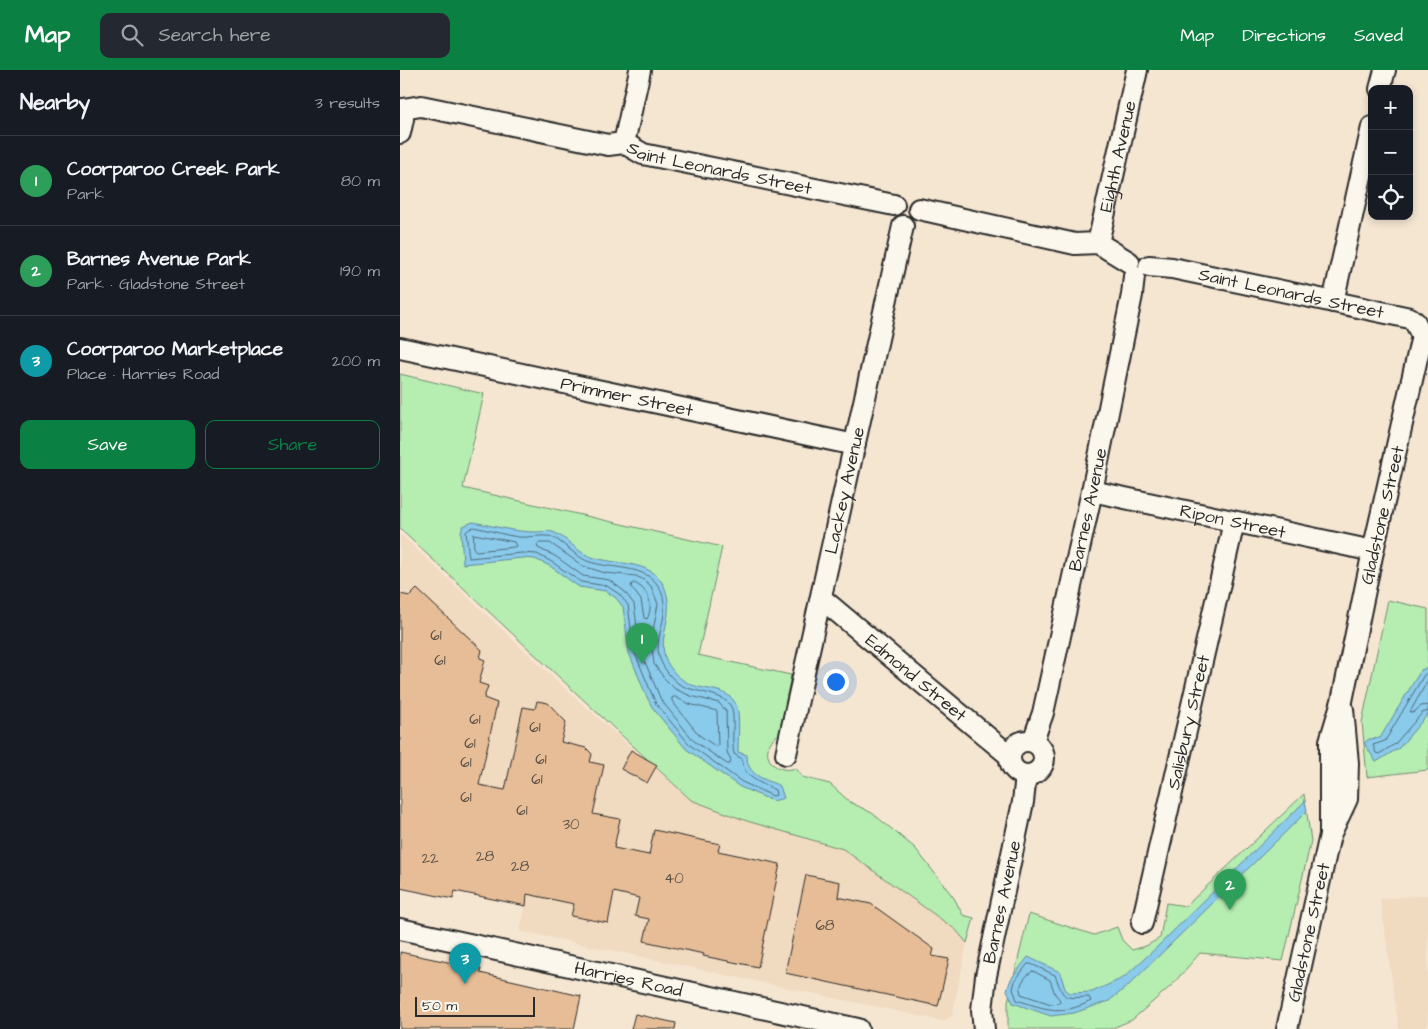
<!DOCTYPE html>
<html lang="en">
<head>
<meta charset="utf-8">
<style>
  :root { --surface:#171b24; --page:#242831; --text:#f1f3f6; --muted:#9ea1a6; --line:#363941; --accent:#0b8043 }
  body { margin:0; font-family:"Architects Daughter",sans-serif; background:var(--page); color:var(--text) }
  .controls { position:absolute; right:15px; top:15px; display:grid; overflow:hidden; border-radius:10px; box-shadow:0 2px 8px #0003 }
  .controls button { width:45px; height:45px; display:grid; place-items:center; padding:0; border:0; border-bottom:1px solid var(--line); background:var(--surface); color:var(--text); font:25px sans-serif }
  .scale { position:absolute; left:15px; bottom:12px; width:120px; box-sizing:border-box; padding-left:5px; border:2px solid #2b2b2b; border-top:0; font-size:14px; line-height:18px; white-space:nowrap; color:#2b2b2b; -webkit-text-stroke:4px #fbf7ec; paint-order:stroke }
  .you { position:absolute; left:435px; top:611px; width:18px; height:18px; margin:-12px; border:4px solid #fff; border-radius:50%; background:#1a73e8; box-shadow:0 0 0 8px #1a73e833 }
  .badge { display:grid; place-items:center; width:32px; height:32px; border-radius:50%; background:var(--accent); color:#fff; font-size:16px; font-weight:700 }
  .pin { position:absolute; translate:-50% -41px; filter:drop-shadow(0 1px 2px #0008) }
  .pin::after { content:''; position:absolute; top:26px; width:18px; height:15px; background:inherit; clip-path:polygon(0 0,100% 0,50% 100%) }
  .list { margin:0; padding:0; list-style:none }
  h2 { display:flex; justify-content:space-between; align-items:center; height:65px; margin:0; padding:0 20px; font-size:21px }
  h2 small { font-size:16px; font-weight:400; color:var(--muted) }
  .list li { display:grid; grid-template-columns:32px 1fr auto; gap:15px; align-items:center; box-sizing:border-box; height:90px; padding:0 20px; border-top:1px solid var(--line) }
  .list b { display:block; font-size:19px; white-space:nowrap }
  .list p { margin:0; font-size:16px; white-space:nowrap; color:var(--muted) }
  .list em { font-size:16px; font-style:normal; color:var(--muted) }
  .actions { display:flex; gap:10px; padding:15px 20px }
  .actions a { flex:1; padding:11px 0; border:1px solid var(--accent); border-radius:10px; text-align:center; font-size:18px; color:var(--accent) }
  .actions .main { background:var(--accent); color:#fff }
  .icon { flex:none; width:28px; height:28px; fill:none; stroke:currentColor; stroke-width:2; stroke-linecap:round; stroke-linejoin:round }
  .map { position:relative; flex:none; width:1028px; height:959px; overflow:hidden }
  header { display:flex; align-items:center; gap:30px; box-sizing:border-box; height:70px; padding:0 25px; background:var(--accent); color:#fff }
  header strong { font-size:24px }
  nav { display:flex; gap:28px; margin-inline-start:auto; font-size:18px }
  .search { width:350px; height:45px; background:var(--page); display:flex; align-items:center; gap:12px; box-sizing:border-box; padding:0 18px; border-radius:10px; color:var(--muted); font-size:19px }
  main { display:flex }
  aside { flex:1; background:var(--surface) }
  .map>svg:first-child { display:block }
</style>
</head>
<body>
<header>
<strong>Map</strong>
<div class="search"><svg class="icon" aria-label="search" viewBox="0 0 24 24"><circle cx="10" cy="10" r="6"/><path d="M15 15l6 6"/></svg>Search here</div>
<nav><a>Map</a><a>Directions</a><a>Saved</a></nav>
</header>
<main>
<aside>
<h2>Nearby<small>3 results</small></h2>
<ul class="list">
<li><span class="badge" style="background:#2e9e5b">1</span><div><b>Coorparoo Creek Park</b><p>Park</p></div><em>80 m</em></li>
<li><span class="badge" style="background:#2e9e5b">2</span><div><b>Barnes Avenue Park</b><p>Park · Gladstone Street</p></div><em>190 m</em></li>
<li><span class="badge" style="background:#0f9aa8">3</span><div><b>Coorparoo Marketplace</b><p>Place · Harries Road</p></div><em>200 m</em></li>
</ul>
<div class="actions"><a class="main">Save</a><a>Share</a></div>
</aside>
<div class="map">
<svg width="1028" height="959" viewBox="0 0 1028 959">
  <rect width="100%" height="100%" fill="#f5e6d2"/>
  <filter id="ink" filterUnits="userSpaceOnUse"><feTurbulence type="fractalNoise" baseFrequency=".02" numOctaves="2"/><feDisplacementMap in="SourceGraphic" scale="10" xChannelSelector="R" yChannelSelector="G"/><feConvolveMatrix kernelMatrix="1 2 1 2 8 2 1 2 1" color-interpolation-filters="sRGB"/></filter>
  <g filter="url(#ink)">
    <path fill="#f0dac0" d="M0 464 171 624 291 730 347 751 443 779 556 860 567 873 552 946 543 951 120 861 142 762 35 740 0 598Z
      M1028 825V959H999L980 829Z"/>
    <path fill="#b6edb0" stroke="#708c6e" d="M0 304 84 324 63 418 322 477 298 585 391 605 379 664C356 679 371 706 396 698L402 707 430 714 450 732 472 743 515 778 554 828 563 845 574 848 567 873 556 860 443 779 347 751 291 730 0 459Z
      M988 530 1028 539V700L967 707 962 652Z
      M904 724 911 771 883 891 800 883 772 915 732 950 710 959H608V931L629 844 694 865 717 857 722 870 732 880 746 876 760 868 766 833 786 836Z"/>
    <path fill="#8acaeb" stroke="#648a9e" d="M73 452C94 456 115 462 136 462 142 462 150 460 155 463 167 468 176 481 189 486 218 497 258 487 267 525 274 553 251 575 273 601 279 608 286 613 295 616 309 620 331 619 337 637 340 646 338 671 338 682L347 685C347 706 363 708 380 716L384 728 373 731 340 717 286 679 252 637 246 625 229 583 223 537 216 528 206 521 179 517 150 496 135 489 122 488 63 494 61 462 63 456Z
      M1028 597V644L999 678 976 692 964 673 969 669 980 668 1021 600Z
      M905 731 907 741 729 915 709 931 674 943 651 946 613 933 607 920 611 909 628 887 660 902 665 919 670 923 692 922 723 908 756 878Z"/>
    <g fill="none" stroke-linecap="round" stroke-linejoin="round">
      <path stroke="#516b78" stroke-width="1" d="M74 457C89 460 104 465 118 467 128 468 144 464 152 467 162 471 175 486 187 491 214 501 254 492 263 527 270 556 245 574 268 603 271 607 275 611 279 614 292 623 327 622 332 639 335 652 331 670 334 684L342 689C343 708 360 712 375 720L376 725 373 726 342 712 290 675 256 634 234 581 228 535 219 524 207 516 181 512 152 492 137 484 122 483 69 488 66 462 68 460Z
        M74 464 114 472 116 476 114 477 76 481 74 479Z
        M139 473H150L183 496 205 503 236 506 244 510 251 516 258 534 251 571 254 594 264 608 275 619 291 626 319 633 326 641 327 682 331 691 330 694H327L294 671 261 630 240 580 234 534 224 521 209 510 183 506 155 486 138 478 137 475Z
        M234 513C249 519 254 536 247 549L244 548 241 530 231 517 232 514Z
        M1028 602 1024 605 985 671 973 675 976 683 979 684 995 674 1022 643 1028 641
        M1028 610 1010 642 1013 643 1021 636 1028 635
        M275 627 289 634 317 641 318 676H315L299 665 272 631V628Z
        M628 894H631L655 905C665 930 661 928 689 927L691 931C662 946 645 939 617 930L613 919 615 911Z
        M633 901 650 910 655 924 660 930 659 933 651 934 621 924C618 916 625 905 633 901Z"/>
    </g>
    <path fill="#e6bd96" stroke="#2b2b2b" d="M17 519 82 580 80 588 85 590 79 613 88 616 84 628 97 633 79 715 105 720 123 637 135 639 137 631 148 633 166 652 161 672 186 678 192 684 190 692 204 695 193 744 220 749 214 778 249 785 254 760 320 774 318 781 380 794 358 897 303 886 304 884 244 871 249 849 235 846 239 828 214 822 208 853 171 846 174 834 127 824 126 836 55 821 53 829 0 818V524L10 526Z
      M231 680 257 695 247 713 221 699Z
      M406 805 440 812 438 827 471 834 534 879 532 886 549 889 538 936 385 903Z
      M0 882 81 899 80 903 181 926 174 959H0Z
      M235 944 276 953 275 959H231Z"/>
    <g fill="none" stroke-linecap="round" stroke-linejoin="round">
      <g stroke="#2b2b2b" stroke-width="24">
        <g id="minor">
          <path d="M980 19 985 0"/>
          <path id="s1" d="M3 39 21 36 208 75 224 73 243 84 494 135"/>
          <path d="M0 63 3 49V39"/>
          <path d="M224 73 240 0"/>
          <path d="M519 139 675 174 698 173 729 192"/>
          <path id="s2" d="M698 173 737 0"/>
          <path id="s3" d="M749 196 772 198 1010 248 1015 252 1022 266 973 481 942 631 930 671V765"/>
          <path d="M933 232 972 57"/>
          <path id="s4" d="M0 278 455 375"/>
          <path id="s5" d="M692 421 973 481"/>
          <path id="s6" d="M421 528 610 686"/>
          <circle cx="627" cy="688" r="17"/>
          <path id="s7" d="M633 671 643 643 692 421 732 225 734 206"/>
          <path id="s8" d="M386 684 503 156"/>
          <path id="s9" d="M742 853 834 452"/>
          <path id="s10" d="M0 859 458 959"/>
          <path id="s11" d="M584 959 582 940 586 906 623 732 626 705"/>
          <path id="s12" d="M887 959 930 765 947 729 948 693 943 639"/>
        </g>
      </g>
      <use href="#minor" stroke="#fbf7ec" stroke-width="20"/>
    </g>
  </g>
  <g text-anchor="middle" stroke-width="4" stroke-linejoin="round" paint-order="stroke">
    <g font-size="15" fill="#5a5046">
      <text x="36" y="570">61</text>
      <text x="40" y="595">61</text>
      <text x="75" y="654">61</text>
      <text x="135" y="662">61</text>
      <text x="70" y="678">61</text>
      <text x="141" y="694">61</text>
      <text x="66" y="697">61</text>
      <text x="137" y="714">61</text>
      <text x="66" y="732">61</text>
      <text x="122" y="745">61</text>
      <text x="171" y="759">30</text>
      <text x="85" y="791">28</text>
      <text x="30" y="793">22</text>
      <text x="120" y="801">28</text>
      <text x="274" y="813">40</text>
      <text x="425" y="860">68</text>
    </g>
    <g font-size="18" fill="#2b2b2b" stroke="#fbf7ec">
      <text dy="6" stroke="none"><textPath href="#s2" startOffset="89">Eighth Avenue</textPath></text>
      <text dy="6" stroke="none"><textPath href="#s1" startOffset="325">Saint Leonards Street</textPath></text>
      <text dy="6" stroke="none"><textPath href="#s3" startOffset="145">Saint Leonards Street</textPath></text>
      <text dy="6" stroke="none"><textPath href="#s4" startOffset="232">Primmer Street</textPath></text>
      <text dy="6" stroke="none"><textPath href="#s8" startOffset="270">Lackey Avenue</textPath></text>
      <text dy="6" stroke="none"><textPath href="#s7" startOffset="238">Barnes Avenue</textPath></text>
      <text transform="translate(982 445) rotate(-77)" y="6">Gladstone Street</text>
      <text dy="6" stroke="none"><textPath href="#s5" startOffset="144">Ripon Street</textPath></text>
      <text dy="6" stroke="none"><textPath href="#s6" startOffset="124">Edmond Street</textPath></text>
      <text dy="6" stroke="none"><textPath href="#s9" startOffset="206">Salisbury Street</textPath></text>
      <text dy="6" stroke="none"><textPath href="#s11" startOffset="129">Barnes Avenue</textPath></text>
      <text dy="6" stroke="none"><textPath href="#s12" startOffset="99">Gladstone Street</textPath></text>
      <text dy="6" stroke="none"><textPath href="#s10" startOffset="234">Harries Road</textPath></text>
    </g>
  </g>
</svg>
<div class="controls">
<button>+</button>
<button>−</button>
<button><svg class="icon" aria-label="locate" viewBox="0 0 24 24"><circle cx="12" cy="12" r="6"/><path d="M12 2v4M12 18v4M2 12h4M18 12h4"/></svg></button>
</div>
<div class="scale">50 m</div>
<div class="you"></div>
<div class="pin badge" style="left:242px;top:594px;background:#2e9e5b">1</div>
<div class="pin badge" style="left:830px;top:840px;background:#2e9e5b">2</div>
<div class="pin badge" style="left:65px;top:914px;background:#0f9aa8">3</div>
</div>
</main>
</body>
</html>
